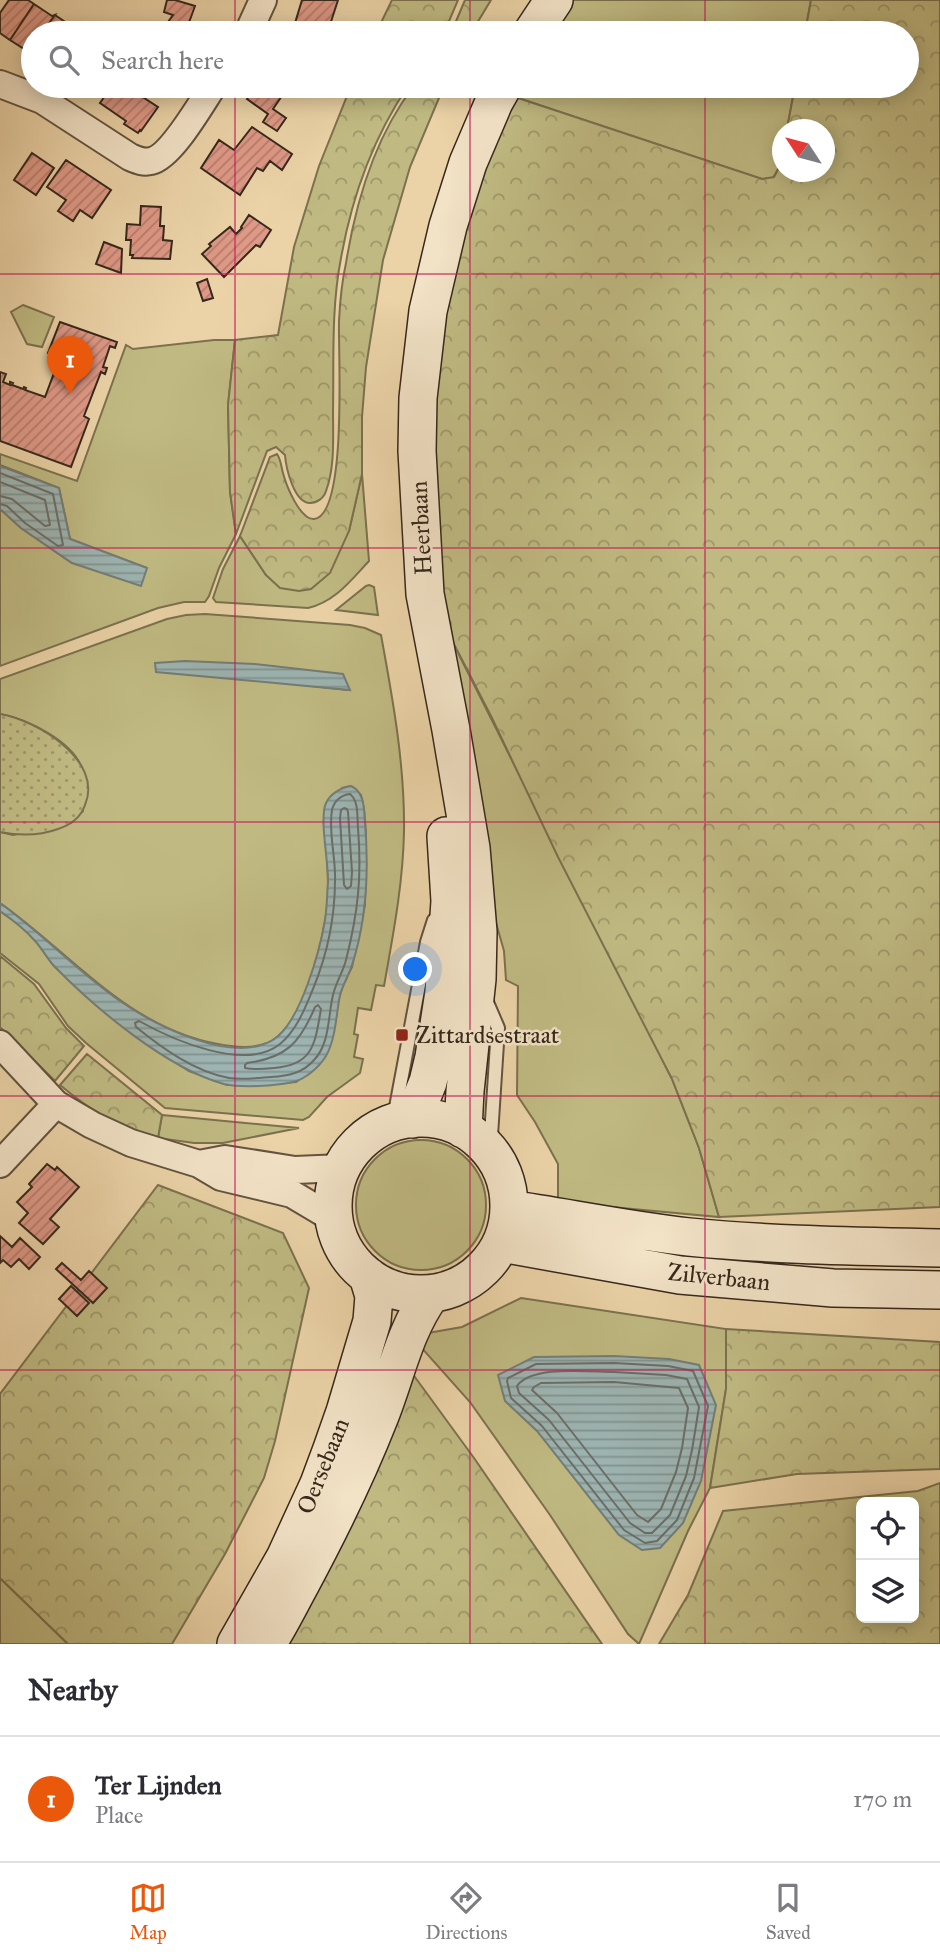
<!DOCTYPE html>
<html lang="en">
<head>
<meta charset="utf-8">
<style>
  :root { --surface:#fff; --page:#f2f2f3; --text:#2b2b33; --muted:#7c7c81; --line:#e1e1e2; --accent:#ea580c }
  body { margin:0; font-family:"IM FELL Great Primer",serif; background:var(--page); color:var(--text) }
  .controls { position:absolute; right:21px; bottom:21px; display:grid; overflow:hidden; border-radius:10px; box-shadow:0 4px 18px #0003 }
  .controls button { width:63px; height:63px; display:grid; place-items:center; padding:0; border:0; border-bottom:2px solid var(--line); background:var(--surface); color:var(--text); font:35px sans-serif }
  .compass { position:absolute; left:772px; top:119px; width:63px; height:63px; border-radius:50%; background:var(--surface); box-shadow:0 4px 18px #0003; rotate:306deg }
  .you { position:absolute; left:416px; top:970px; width:24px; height:24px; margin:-18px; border:5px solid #fff; border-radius:50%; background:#1a73e8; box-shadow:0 0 0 10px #1a73e833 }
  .badge { display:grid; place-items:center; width:46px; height:46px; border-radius:50%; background:var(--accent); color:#fff; font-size:23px; font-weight:700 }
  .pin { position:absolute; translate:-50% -58px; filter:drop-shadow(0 2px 4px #0008) }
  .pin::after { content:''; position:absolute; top:37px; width:24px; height:21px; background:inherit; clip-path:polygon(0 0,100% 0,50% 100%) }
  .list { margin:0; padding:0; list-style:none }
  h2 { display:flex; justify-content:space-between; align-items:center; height:91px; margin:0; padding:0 28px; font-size:30px }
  h2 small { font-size:23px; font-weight:400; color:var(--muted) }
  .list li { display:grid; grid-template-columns:46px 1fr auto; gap:21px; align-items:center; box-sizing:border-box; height:126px; padding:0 28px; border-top:2px solid var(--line) }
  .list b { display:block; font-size:26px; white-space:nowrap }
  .list p { margin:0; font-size:23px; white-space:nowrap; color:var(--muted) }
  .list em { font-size:23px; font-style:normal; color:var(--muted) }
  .icon { flex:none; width:38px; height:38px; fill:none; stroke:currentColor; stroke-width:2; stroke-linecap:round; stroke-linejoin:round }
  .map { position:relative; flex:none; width:940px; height:1644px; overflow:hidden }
  .search { position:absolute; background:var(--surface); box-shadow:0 4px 18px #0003; left:21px; right:21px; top:21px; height:77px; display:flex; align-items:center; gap:18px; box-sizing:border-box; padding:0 24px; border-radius:38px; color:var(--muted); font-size:26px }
  .sheet { height:217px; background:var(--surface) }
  nav { display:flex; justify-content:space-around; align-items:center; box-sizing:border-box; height:98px; border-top:2px solid var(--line); background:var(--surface); font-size:19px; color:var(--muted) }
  nav a { display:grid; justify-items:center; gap:4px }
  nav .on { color:var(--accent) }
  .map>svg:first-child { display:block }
</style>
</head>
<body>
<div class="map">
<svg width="940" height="1644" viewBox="0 0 940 1644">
  <defs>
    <pattern id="forest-crowns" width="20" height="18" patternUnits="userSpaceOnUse" patternTransform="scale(1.75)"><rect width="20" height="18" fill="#c0ba82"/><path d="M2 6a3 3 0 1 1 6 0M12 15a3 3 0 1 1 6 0" fill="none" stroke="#9d976a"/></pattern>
    <pattern id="park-dots" width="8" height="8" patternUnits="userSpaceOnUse" patternTransform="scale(1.75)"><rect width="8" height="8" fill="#c0ba82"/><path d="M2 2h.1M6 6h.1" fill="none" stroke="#9d976a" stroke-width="1.8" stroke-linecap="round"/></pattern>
    <pattern id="water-rules" width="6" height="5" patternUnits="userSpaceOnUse" patternTransform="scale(1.75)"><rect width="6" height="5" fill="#9db5b3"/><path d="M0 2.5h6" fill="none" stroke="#819391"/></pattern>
    <pattern id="building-hatch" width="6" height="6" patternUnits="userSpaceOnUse" patternTransform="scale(1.75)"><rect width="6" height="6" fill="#df9986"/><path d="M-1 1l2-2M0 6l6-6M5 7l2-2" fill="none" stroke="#b67d6d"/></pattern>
  </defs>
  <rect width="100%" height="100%" fill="#ebd3a7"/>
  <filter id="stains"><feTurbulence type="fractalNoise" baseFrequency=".00286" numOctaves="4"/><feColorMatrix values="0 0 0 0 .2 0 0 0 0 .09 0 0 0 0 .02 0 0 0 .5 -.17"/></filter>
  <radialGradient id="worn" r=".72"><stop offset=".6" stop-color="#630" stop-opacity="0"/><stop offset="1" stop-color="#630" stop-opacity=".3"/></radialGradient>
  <path fill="#c0ba82" stroke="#7b714f" stroke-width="2" fill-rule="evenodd" d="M565 0H811L805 33H546Z
    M517 86H795L787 129 782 130 781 164 773 178 762 179 512 96Z
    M23 305 54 317 42 347 27 344 11 312Z
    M214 340H235L228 405 230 492 236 534 219 568 209 596 205 602H184L158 608 0 666V509L21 528 72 563 147 568 70 539 59 488 0 465V454L77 481 126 345 133 349Z
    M362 474 369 561C351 580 335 602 308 608L216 602 213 598 223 569 240 536 266 575 349 531Z
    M369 585 374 587 378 615 336 610 366 586Z
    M205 614 350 625 365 628 381 635C393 700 405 766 404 832 403 884 393 935 384 986L376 985 371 1010 358 1008 354 1034 358 1035 354 1057 363 1059 360 1073 327 1097 309 1117 303 1120 165 1108 86 1043 68 1026 39 984 0 953V911L21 926 36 941 54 966 103 1011 139 1039 189 1071 227 1085H255L296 1082 319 1065 343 985 352 967 365 905 366 833 364 810 361 795 351 786 342 788C337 797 325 810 324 820 323 830 326 842 327 852 328 875 329 898 325 921 319 955 304 1014 277 1037 265 1047 246 1048 231 1046 133 1035 75 956 0 903V832L13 835 71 823 83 811C83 799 86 783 83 772 76 742 27 719 0 714V679L167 619 186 615ZM342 674 349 690 256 680Z
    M440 617 672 1079 699 1148 719 1217 558 1202V1164L535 1122 517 1095 518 986 506 980 504 951 487 891Z
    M162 1115 299 1128 223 1143H194L158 1138Z
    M356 1205a65 65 0 1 1 130 0a65 65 0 1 1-130 0Z
    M521 1298 726 1329V1389L710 1488 688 1531 639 1644 628 1634 550 1515 470 1402 411 1336 462 1327Z
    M0 1578 68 1644H0Z"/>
  <path fill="url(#forest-crowns)" stroke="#7b714f" stroke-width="2" fill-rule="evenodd" d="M392 0H458L444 33H376Z
    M465 0H491L471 33H451Z
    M811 0H940V1207L719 1217 699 1148 672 1079 558 857 492 718 440 617 432 346 460 212 512 96 762 179 774 177 781 164 782 155V172H824V130L787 129 795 86H907V33H805Z
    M351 86H408C373 138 352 196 341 258 331 309 334 361 333 412 333 438 335 467 326 491 324 498 317 503 310 503 294 503 286 468 285 455L276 447 267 451 236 534 230 492 228 405 235 340 278 335 294 247 319 166Z
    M414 86H444L410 167 383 260 366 367 362 417V474L349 531 330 573 311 589 299 591 280 588 266 575 240 536 270 457 277 454C281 460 281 466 283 473 286 485 300 520 314 519 348 516 338 349 339 321 340 301 342 281 346 263 356 201 375 136 414 86Z
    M0 956 34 984 66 1028 84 1046 55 1081 0 1027Z
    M87 1054 162 1115 158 1138C120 1130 90 1110 60 1085Z
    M158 1185 283 1233 309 1288 275 1441 264 1478 225 1554 172 1644H68L0 1578V1394Z
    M726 1329 940 1342V1469L797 1474 710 1488 726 1389Z
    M412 1373 474 1458 602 1644H284Z
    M940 1483V1644H659L688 1595 723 1511 918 1491ZM914 1502V1618H861V1502Z"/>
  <path fill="url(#park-dots)" stroke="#7b714f" stroke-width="2" d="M0 714C36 720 104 760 85 805 81 817 70 825 58 829 39 836 20 836 0 832Z"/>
  <path fill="url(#water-rules)" stroke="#747d77" stroke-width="2" d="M0 466 59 488 70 539 147 568 141 586 72 563 21 528 0 509Z
    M185 661 255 664 343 674 350 690 156 672 155 663Z
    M351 786C365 792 364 810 365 823 369 871 367 919 352 965 349 975 343 984 340 995 336 1015 336 1038 326 1056 319 1067 306 1079 293 1082 275 1086 242 1088 224 1084 168 1069 96 1009 55 967 48 960 43 950 36 942 26 930 13 920 0 911V903C42 933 77 971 120 1001 155 1025 231 1065 273 1040 300 1024 320 950 325 920 327 908 327 895 328 883 329 863 319 819 326 803 331 793 341 788 351 786Z
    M614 1356 669 1359 699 1365 716 1405 701 1481 683 1523 660 1548 642 1550 619 1535 537 1431 505 1401 498 1375 534 1357Z"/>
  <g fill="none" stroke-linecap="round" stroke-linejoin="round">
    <path stroke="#6a6e68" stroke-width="2" d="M0 473 53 494 63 545 58 546 25 523 7 506 0 504
      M0 482 45 500 50 525 45 526 12 499 0 496
      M350 794C359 801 357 817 358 828 362 876 358 913 346 960 343 972 336 982 333 995 328 1015 330 1044 314 1060 303 1073 288 1076 271 1077 258 1078 242 1080 229 1078 195 1072 162 1048 136 1027L135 1023 139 1021C173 1040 245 1072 280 1044 297 1030 305 1008 313 989 327 955 335 916 335 880 336 858 328 831 332 810 334 801 341 795 350 794Z
      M344 808 347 809 348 812 352 872 351 886 347 889 344 885 340 818 341 810Z
      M318 1005 321 1009C315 1043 314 1065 274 1068 264 1069 254 1070 245 1068V1065L247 1063C286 1058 300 1043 315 1007Z
      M614 1363 668 1366 693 1371 708 1406 694 1478 677 1520 657 1541 645 1543 624 1530 542 1426 511 1398 507 1381 508 1378 536 1364Z
      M614 1372 666 1375 687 1379 699 1407 692 1450 686 1476 670 1515 652 1533H645L630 1523 549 1420 519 1393 517 1386C532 1365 589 1372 614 1372Z
      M614 1382 679 1388 688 1408 682 1448 676 1472 661 1509 648 1522 637 1515 557 1413 532 1390 534 1387 541 1383Z"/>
  </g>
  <path fill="url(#building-hatch)" stroke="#36281c" stroke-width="2" d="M9 0H28L34 4 10 40 0 33V13Z
    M167 0H175L195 6 187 28 195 33H160L173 15 164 12Z
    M302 0H338L328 31 334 33H292Z
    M34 4 52 16 55 15 42 33H33V47L28 54 27 51 10 40Z
    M55 15 74 28 70 33H42Z
    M112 86H144L138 94 158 107 141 131 140 130 138 133 124 124 126 121 100 103Z
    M253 86H310L301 96 288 87 273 109 286 118 277 131 263 122 268 114 247 99 251 93 247 91H250Z
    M252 127 292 154 282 170 270 161 263 171 257 168 240 195 201 168 219 140 234 150Z
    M32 153 54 168 36 195 14 180Z
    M66 160 111 190 92 218 80 210 73 221 58 211 66 200 47 187Z
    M141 206 161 207 160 226H164L163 240 172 241 170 259 132 258 133 255H130L131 240H126L127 224 140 225Z
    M249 215 271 230 260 247 256 245 224 277 202 254 211 246 209 244 230 227 236 234 242 228 241 227Z
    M104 242 122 249 121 273 96 264Z
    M207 279 213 298 203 301 197 283Z
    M60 322 117 342 115 348 110 346 103 367 107 368 105 374 101 372 84 416 89 419 71 467 0 441V372L6 374 3 382 10 385V382L13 383 12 385 23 389 24 387 26 388 25 390 45 397 60 357 48 353Z
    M47 1164 55 1170 57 1167 79 1187 50 1219 59 1227 43 1244 19 1223 28 1213 17 1202 32 1187 29 1184Z
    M0 1236 12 1247 20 1238 40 1257 29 1269 19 1259 11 1267 3 1260 0 1263Z
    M62 1263 81 1280 89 1271 107 1288 93 1303 56 1269Z
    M71 1286 89 1303 77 1316 59 1299Z"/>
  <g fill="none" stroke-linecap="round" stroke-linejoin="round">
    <g stroke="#63533f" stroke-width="16">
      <path id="lane" d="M486 1000 498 1028 490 1151
        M393 1123 427 942 434 920"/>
    </g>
    <g stroke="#63533f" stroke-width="30">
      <path id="street" d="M248 33 263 0
        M0 84 42 100 130 157C137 160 143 163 151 161 171 157 201 104 213 86
        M0 1044 56 1104 92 1125 131 1143 199 1164 221 1177 292 1194 334 1219
        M0 1164 56 1104
        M199 1164 225 1159 295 1170 342 1168"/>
    </g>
    <g stroke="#36281c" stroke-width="40">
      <path id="secondary" d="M532 33 554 0
        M333 1206a88 88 0 1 1 176 0a88 88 0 1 1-176 0Z
        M413 1119 428 1082 434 1057 444 992 450 901 446 836
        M463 1129 465 1091 477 979 478 932 471 848 451 730 425 594 417 451 418 398 428 311 448 226 468 163 494 102 503 86
        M509 1209C569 1218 628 1230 689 1237 772 1245 856 1246 940 1248
        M501 1243 680 1275 833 1288 940 1290
        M236 1644 285 1558 319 1484 332 1449 345 1412 372 1321 374 1296 368 1276
        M267 1644C280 1624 290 1603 301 1583 330 1529 357 1474 379 1418 396 1376 404 1331 431 1294"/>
    </g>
    <use href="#lane" stroke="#f2e2c6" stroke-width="12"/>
    <use href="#street" stroke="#f2e2c6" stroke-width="26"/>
    <use href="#secondary" stroke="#f2e2c6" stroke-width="37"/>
  </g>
  <path fill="none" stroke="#c2185b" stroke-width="2" stroke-opacity="0.55" d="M235 0V33M470 0V33M705 0V33M235 86V1644M470 86V1644M705 86V1644M0 274H940M0 548H940M0 822H940M0 1096H940M0 1370H940"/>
  <rect fill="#8f2418" stroke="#f2e2c6" stroke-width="2.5" x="395" y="1028" width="14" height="14" rx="3.5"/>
  <g text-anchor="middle" stroke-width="5" stroke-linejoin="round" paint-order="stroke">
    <g font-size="24" fill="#36281c" stroke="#f2e2c6">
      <text transform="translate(421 528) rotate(-93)" y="8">Heerbaan</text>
      <text transform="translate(719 1277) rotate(6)" y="8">Zilverbaan</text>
      <text transform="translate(323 1466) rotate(-68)" y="8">Oersebaan</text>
    </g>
    <g font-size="24" fill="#36281c" stroke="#f2e2c6" text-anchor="start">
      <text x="416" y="1043">Zittardsestraat</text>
    </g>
  </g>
  <rect width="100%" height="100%" filter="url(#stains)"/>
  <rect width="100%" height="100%" fill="url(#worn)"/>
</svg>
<div class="controls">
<button><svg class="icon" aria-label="locate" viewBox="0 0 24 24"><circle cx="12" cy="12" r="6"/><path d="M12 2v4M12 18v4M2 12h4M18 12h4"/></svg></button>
<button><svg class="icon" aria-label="layers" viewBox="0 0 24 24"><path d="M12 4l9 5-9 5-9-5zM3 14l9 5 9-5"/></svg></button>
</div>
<svg class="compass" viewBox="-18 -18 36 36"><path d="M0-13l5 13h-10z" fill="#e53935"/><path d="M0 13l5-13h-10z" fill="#7c7c81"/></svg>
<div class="you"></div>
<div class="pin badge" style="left:70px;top:394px">1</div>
<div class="search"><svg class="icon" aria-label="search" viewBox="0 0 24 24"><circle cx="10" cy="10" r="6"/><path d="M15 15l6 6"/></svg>Search here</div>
</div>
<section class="sheet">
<h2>Nearby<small></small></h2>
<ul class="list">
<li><span class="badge">1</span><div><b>Ter Lijnden</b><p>Place</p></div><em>170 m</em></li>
</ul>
</section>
<nav>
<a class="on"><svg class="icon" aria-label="map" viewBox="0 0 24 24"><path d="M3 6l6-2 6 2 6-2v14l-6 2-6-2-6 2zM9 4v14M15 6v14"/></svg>Map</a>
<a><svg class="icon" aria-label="directions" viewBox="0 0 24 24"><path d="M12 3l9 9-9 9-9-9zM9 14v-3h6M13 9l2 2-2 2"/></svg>Directions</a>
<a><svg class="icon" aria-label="saved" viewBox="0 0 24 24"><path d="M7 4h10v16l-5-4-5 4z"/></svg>Saved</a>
</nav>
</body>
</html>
